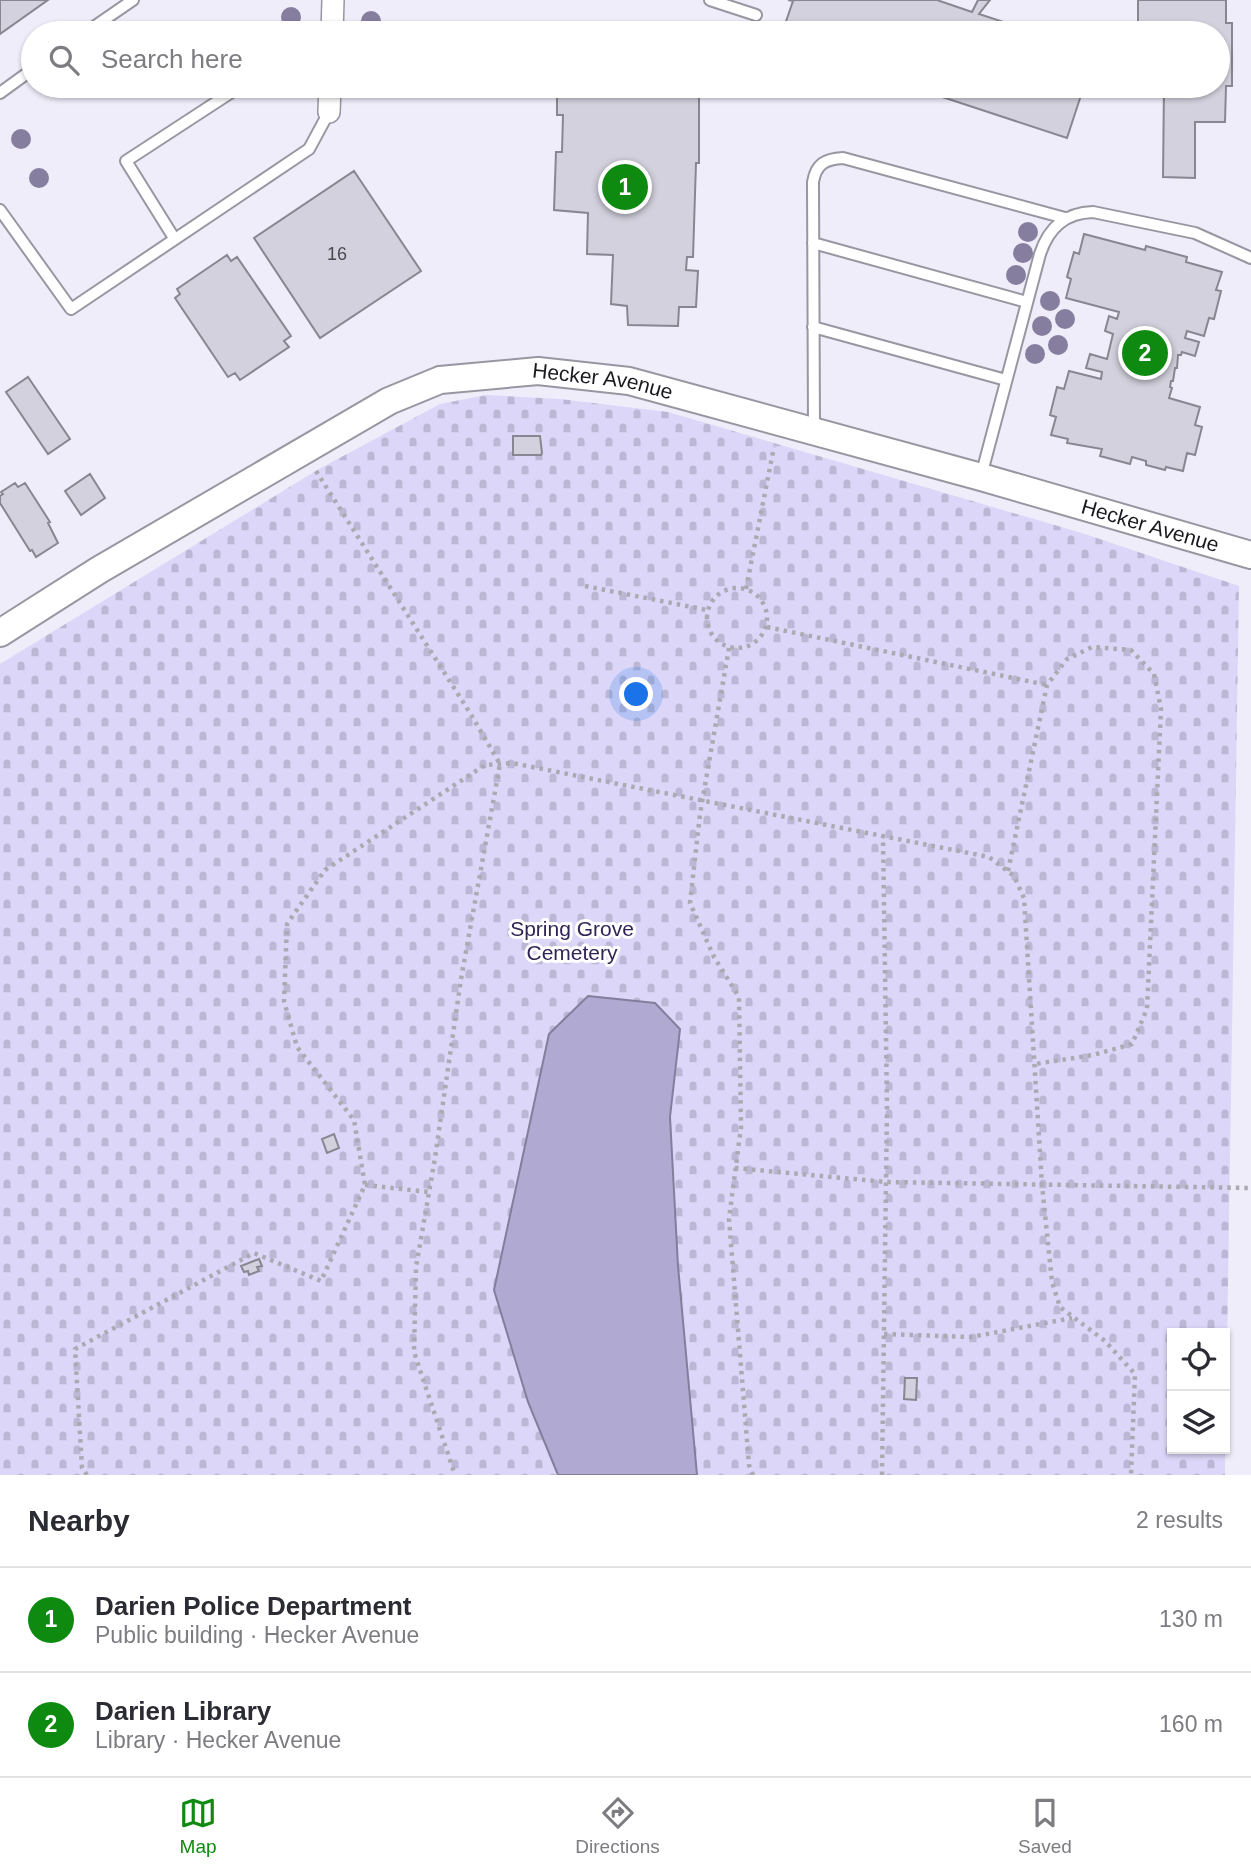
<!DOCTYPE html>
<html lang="en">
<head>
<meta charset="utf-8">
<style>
  :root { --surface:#fff; --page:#f7f7f7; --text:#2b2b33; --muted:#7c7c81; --line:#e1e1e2; --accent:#0f8a10 }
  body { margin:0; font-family:Arial,sans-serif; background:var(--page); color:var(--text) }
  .controls { position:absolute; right:21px; bottom:21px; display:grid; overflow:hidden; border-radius:0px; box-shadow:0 2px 5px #0004 }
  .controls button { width:63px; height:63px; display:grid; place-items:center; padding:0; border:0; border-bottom:2px solid var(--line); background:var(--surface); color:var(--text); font:35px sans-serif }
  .you { position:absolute; left:637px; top:695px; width:24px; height:24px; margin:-18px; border:5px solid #fff; border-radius:50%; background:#1a73e8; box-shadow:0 0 0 10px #1a73e833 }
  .badge { display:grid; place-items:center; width:46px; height:46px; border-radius:50%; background:var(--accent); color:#fff; font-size:23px; font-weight:700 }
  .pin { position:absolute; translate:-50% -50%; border:4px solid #fff; box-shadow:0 2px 7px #0006 }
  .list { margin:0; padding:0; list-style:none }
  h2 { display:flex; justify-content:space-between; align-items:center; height:91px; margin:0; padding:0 28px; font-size:30px }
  h2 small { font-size:23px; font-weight:400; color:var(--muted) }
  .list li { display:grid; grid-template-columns:46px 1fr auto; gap:21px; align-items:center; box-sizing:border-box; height:105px; padding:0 28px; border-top:2px solid var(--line) }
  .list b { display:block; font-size:26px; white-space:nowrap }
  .list p { margin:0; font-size:23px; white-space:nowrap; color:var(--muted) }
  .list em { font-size:23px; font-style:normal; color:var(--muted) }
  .icon { flex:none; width:38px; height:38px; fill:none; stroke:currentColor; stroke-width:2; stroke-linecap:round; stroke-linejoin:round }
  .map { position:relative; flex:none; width:1251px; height:1475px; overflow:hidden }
  .search { position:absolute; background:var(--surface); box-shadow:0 2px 5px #0004; left:21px; right:21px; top:21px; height:77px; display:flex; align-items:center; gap:18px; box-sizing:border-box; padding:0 24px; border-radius:38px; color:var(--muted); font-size:26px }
  .sheet { height:301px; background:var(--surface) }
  nav { display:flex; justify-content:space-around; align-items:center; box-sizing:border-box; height:98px; border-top:2px solid var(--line); background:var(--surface); font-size:19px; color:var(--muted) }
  nav a { display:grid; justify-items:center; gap:4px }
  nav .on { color:var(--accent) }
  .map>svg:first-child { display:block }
</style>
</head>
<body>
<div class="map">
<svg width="1251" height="1475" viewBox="0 0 1251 1475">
  <defs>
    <pattern id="cemetery-stones" width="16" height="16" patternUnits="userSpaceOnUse" patternTransform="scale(1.75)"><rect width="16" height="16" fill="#dcd6f8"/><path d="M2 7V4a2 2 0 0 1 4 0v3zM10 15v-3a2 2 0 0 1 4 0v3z" fill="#bcb7d4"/></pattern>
  </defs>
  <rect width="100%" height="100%" fill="#efedf9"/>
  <path fill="url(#cemetery-stones)" fill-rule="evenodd" d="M486 395 560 399 668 412 1085 534 1239 586 1225 1475H0V664L319 469 440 404ZM1172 1333H1225V1449H1172Z"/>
  <path fill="#b0a9d2" stroke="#837e9c" stroke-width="2" d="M588 996 655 1003 680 1029 670 1117 678 1266 697 1475H558L528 1402 494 1290 549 1034Z"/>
  <path fill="#d3d1dd" stroke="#888691" stroke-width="2" d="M0 0H48L0 34Z
    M788 0H937L972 12 978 0H990L979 14 1037 33H782L793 1Z
    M1138 0H1226V23H1232V86H1226L1225 122H1195V178L1163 177 1164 86H1155H1218V33H1138Z
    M557 86H699V163H696L693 257H687L686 270 698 271 696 307H679L678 326 628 325 627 306 611 304 613 255 587 254 588 213 554 210 556 152H562L563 115H557Z
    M909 86H1084L1067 138Z
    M354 171 421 271 320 338 254 238Z
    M1084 234 1145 250 1146 246 1187 257 1186 262 1222 272 1216 290 1221 291 1214 319 1209 318 1204 336 1187 331 1185 338 1199 342 1195 356 1182 352 1181 355H1178L1177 368H1175L1173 381H1171L1170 387 1172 388 1169 398 1200 407 1195 425 1202 427 1195 455 1187 453 1183 471 1166 467 1165 470 1146 465V461L1132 457 1130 464 1100 456 1102 449 1067 443 1068 439 1051 435 1056 417 1050 415 1057 387 1064 389 1069 371 1101 379 1102 372 1086 368 1090 354 1107 359 1113 334 1105 331 1109 316 1117 319 1119 312 1066 298 1071 279 1067 277 1074 252 1079 254Z
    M227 255 231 261 237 257 291 336 284 341 289 347 240 380 235 373 228 377 175 298 180 294 177 289Z
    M28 377 70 439 48 454 6 392Z
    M513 436H540L542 453 541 455H513Z
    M90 474 105 498 81 515 65 491Z
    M15 483 18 487 25 483 50 522 48 523 58 543 36 557 32 550 30 551 0 503V496L3 494 1 492Z
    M334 1134 339 1148 327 1153 322 1139Z
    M259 1259 262 1266 257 1267 259 1271 249 1275 248 1271 244 1272 241 1266Z
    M905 1378H917L916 1400 904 1399Z"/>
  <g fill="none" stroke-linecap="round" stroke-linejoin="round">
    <g stroke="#9896a1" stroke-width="14">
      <path id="service" d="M710 0 756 15
        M85 33 133 0
        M0 93 33 69
        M0 210 71 309 309 149 329 112
        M174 238 126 161 241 86
        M813 243 1027 302
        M813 327 1006 380
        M814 429 813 182C816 164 825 159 843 158L1065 218
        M981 476 1040 254C1049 227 1065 213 1093 212L1195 233 1251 258"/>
    </g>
    <g stroke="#9896a1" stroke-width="24">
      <path id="minor" d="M332 33 333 0
        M329 112 330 86"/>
    </g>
    <g stroke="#9896a1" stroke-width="30">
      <g id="tertiary">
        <path id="s1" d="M0 633 99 570 389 401 440 380 538 371 629 381 981 477 1251 555"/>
      </g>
    </g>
    <path stroke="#abaab3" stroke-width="4.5" stroke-dasharray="3.5 5" stroke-linecap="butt" d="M316 471 470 713 500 764 461 979 435 1158 416 1267 414 1352 455 1475
      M585 586 707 610
      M707 618a30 30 0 1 1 60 0a30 30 0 1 1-60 0Z
      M746 589 774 447
      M767 627 1047 685
      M729 648 700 814 690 903 714 957 739 997 741 1127 729 1219 749 1465 753 1475
      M1008 871 1047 685 1067 659 1092 647 1131 650 1154 674 1161 709 1147 1009 1132 1044 1093 1055 1035 1064
      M735 1168 886 1182 1251 1188
      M365 1185 429 1192
      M884 1334 971 1337 1072 1318
      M87 1475 82 1468 75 1349 254 1253 321 1281 365 1185 354 1120 297 1047 284 1001 287 924 325 870 485 765 512 763 989 857 1014 876 1024 898 1042 1185 1052 1282 1060 1307 1105 1341 1135 1374 1131 1475
      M882 1475 887 1107 883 836"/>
    <use href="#service" stroke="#fff" stroke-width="10"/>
    <use href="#minor" stroke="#fff" stroke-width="21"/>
    <use href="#tertiary" stroke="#fff" stroke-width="26"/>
  </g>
  <g fill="#867e9f">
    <circle cx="291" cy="17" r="10"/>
    <circle cx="371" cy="21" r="10"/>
    <circle cx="21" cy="139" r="10"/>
    <circle cx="39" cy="178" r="10"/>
    <circle cx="1028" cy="232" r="10"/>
    <circle cx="1023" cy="253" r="10"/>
    <circle cx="1016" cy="275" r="10"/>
    <circle cx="1050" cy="301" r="10"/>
    <circle cx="1065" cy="319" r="10"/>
    <circle cx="1042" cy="326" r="10"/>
    <circle cx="1058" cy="345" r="10"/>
    <circle cx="1035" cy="354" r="10"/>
  </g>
  <g text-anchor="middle" stroke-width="6" stroke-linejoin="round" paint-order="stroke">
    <g font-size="18" fill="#48484e">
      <text x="337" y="260">16</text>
    </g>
    <g font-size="21" fill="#1a1a1e" stroke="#fff">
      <text dy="7" stroke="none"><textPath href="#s1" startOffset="672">Hecker Avenue</textPath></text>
      <text dy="7" stroke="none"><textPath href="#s1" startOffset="1239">Hecker Avenue</textPath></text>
    </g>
    <g font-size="21" fill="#312456" stroke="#fff">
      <text x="572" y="936">Spring Grove<tspan x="572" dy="24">Cemetery</tspan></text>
    </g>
  </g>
</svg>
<div class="controls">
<button><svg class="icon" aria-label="locate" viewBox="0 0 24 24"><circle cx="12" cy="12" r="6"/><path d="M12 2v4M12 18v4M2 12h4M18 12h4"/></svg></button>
<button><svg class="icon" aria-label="layers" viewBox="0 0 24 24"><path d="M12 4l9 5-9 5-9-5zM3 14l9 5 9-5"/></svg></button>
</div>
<div class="you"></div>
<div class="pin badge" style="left:625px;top:187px">1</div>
<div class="pin badge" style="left:1145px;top:353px">2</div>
<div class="search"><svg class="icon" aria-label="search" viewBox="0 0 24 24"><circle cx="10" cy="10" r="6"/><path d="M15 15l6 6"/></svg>Search here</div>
</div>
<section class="sheet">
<h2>Nearby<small>2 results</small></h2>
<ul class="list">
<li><span class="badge">1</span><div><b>Darien Police Department</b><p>Public building · Hecker Avenue</p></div><em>130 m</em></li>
<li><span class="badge">2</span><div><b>Darien Library</b><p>Library · Hecker Avenue</p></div><em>160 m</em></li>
</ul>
</section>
<nav>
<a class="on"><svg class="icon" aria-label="map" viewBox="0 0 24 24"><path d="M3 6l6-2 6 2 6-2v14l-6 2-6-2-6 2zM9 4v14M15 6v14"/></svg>Map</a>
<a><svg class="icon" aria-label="directions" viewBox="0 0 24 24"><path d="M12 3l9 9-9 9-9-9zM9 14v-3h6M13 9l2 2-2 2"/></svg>Directions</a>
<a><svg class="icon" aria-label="saved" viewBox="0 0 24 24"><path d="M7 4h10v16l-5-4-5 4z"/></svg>Saved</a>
</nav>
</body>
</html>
